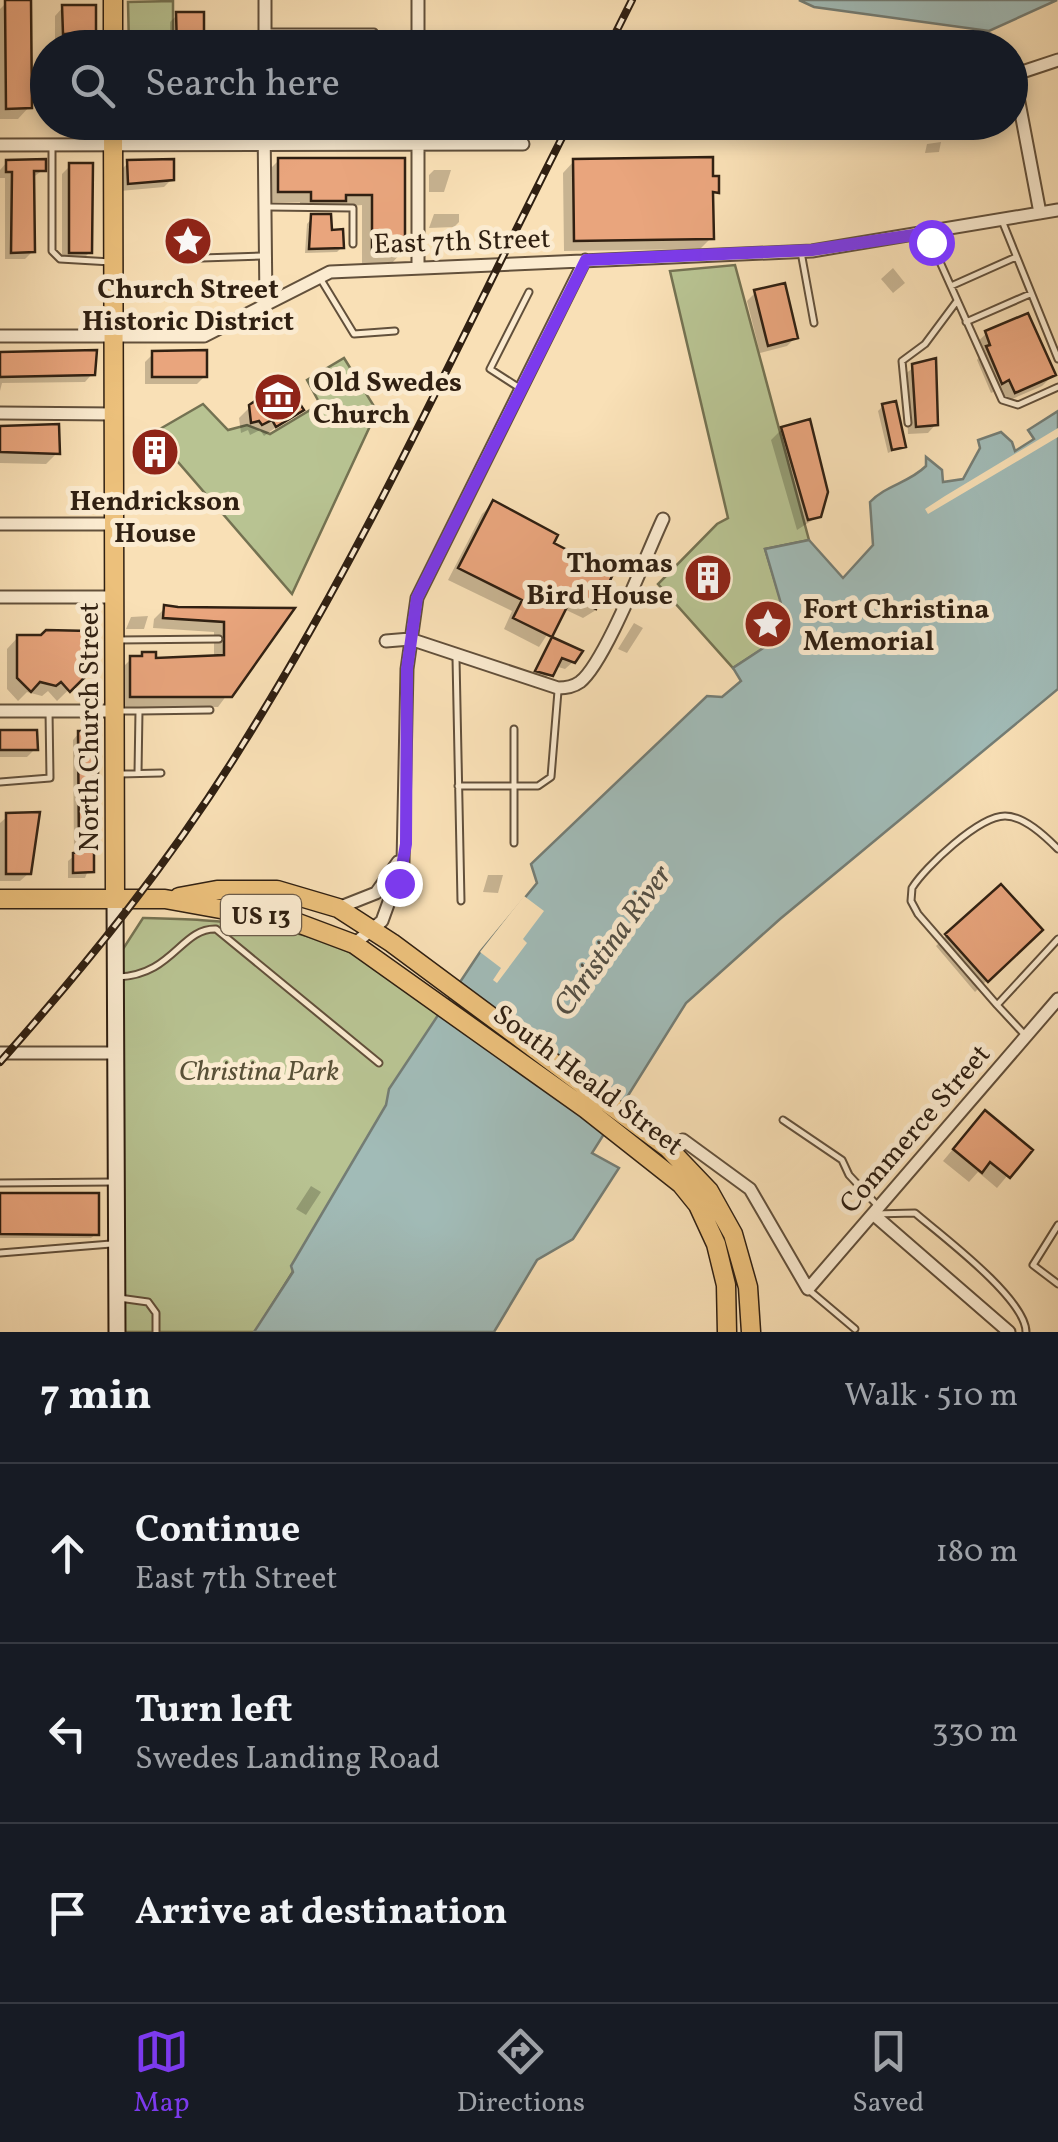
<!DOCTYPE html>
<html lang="en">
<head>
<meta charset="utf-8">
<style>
  :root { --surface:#171b24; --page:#20242c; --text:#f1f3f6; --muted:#9ea1a6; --line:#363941; --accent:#7c3aed }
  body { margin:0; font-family:Vollkorn,serif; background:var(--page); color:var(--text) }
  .stop { position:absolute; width:30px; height:30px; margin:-22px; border:8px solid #7c3aed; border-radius:50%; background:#fff }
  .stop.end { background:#7c3aed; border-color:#fff; box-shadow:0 2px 10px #0008 }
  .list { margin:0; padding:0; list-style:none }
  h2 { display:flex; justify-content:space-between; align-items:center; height:130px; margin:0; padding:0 40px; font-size:42px }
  h2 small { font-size:32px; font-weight:400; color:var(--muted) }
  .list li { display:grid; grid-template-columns:65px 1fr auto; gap:30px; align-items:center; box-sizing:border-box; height:180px; padding:0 40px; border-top:2px solid var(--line) }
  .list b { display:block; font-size:38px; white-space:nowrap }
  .list p { margin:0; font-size:32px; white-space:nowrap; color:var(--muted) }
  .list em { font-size:32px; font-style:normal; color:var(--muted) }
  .icon { flex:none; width:55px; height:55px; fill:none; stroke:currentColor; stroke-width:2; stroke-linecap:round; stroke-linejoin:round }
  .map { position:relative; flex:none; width:1058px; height:1332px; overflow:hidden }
  .search { position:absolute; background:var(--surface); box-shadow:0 5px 15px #0003; left:30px; right:30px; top:30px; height:110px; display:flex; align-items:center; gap:25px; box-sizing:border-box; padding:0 35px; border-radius:55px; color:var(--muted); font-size:38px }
  .sheet { height:670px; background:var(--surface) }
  nav { display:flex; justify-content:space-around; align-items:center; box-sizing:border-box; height:140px; border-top:2px solid var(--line); background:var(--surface); font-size:28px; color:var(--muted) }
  nav a { display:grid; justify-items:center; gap:5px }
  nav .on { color:var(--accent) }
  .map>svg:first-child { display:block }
</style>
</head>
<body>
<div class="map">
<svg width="1058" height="1332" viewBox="0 0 1058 1332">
  <rect width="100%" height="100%" fill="#f9e0b6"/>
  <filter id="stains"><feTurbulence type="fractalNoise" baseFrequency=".002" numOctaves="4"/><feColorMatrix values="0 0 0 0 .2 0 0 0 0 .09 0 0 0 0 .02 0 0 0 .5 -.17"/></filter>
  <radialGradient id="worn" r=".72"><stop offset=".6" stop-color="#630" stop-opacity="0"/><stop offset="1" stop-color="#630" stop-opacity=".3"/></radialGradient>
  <path fill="#b8c392" stroke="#747252" stroke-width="2.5" d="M173 1V47H129L128 2Z
    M735 265 809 540 765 549 790 631 733 668 658 584 717 524 728 518 670 271Z
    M344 358 377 411 292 594 153 433 203 404 228 430 247 425 270 434 320 404 307 380Z
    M143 918C219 920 304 922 371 964 396 979 418 998 441 1015L408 1065 393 1112 255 1332H123L121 952Z"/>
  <path fill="#a1bbb7" stroke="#747d75" stroke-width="2.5" d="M799 0H1057L989 31 814 7Z
    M1058 411V689L780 919 686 1003 592 1153 619 1168 573 1239 537 1260 494 1332H254L293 1272 291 1266 386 1105 389 1089 480 952 537 883 531 864 707 696 722 697 741 681 733 668 789 631 765 549 809 540 843 578 873 545 870 502C886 485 909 483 926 466V457L942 470 943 482 963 479 980 448 978 440 1001 432 1012 442 1015 451 1034 439 1028 430Z"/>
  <path fill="#f9e0b6" d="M1058 428V437L928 514 925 509 945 496Z
    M524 896 544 911 523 939 527 943 497 983 493 980 501 968 480 952Z"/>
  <path fill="#0003" d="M6 3 29 107 18 119H0V9Z
    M63 7 94 41 87 48H64V41H55V16Z
    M177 15 202 48H170V22Z
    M490 41H532V48H484Z
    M65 122H91L86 128H65Z
    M120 122H154V129L146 137 120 138Z
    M180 122H231V130L223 137 181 138Z
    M480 122H515L507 131H480Z
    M941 142 939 152 925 153 927 144Z
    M279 160 402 161 403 251 392 263H362V205L300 211V202H268V171Z
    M574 161 716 192 711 197V238L700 249 564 251 563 173Z
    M7 162 43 170 32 178 33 251 25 259H5V178H0V170Z
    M128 163 172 179 164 187 120 191V171Z
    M70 166 90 252 81 261 62 260V174Z
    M434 170H451L444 192H429V175Z
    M434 214H459V222L454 227 429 228Z
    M312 218 342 247 337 252 305 253 307 224Z
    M893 268 905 283 893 293 881 279Z
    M755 293 795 338 787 346 760 353 747 301Z
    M987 333 1053 375 1042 386 1003 403 998 390 991 393 977 360 980 356 975 344Z
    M0 354 92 374 85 382 2 383 0 391Z
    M153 354 205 376 197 384H145V362Z
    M933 360 936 424 928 433 908 434 905 374 921 362Z
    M883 406 903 446 888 453 878 411Z
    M250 407 300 410 264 436 260 430 250 435 248 430 241 433 239 418Z
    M0 428 57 453 46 464 0 463Z
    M782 429 819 516 797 530 771 440Z
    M150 439 167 458 152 471 136 452Z
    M493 503 605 587 607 599 596 610 583 618 564 609 539 647 504 629 512 611 448 580 482 514Z
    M709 573 714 579 701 590 696 584Z
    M165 608 290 610 218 707H120V670L131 659 143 654 153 661 214 658V632L153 628 154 619Z
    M148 616 144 629H126L131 617Z
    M634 623 643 628 627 653 618 649Z
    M18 637 88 657 95 664 57 701 48 691 42 696 27 692 18 701 7 689V649Z
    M553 640 574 661 565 669 555 666 542 683 529 679Z
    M0 732 35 749 27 757H0Z
    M79 733 96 851 85 878H68V861L74 856 73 740Z
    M8 816 29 873 20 881H0V823Z
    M488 875H503L498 893 483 892Z
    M1040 929 975 992 936 946 947 935Z
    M974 1124 1029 1150 997 1188 978 1172 969 1182 943 1161Z
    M311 1186 321 1192 306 1215 296 1209Z
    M0 1195 96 1234 91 1238H0Z"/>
  <path fill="#e9a57d" stroke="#302012" stroke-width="2.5" d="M5 0H31L32 108 6 109Z
    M62 5H96V42H71V34H63Z
    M176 12H204V48H177Z
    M713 157V176H719V193L713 192 714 239 574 241 573 159Z
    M278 158H405V252L372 253V195H346V201H311V192H278Z
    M46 159V171H34L35 252 11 253 12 172H6V160Z
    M174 159V180L128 184 127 160Z
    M69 163H93L92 253H69Z
    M311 214H331L332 230 343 229 344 248 309 249Z
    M785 283 798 338 768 346 754 290Z
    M1028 313 1056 375 1015 393 1009 380 1002 384 986 346 990 345 985 331Z
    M97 350 95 375 0 377V352Z
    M207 350V377H152V351Z
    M936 358 938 425 916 427 912 364Z
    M285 381 304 410 276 427 272 420 262 425 259 421 251 423 249 405Z
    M896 401 906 447 892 450 882 404Z
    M810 419 828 492 821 517 808 520 781 427Z
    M59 424 60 454 0 452V426Z
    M493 500 558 535 554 543 613 574 608 585 616 589 609 600 602 596 596 609 572 597 552 637 513 618 522 600 458 568Z
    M164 605 178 607 295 608 232 697H130V656H142V652H156V658L224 655V622L163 618Z
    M46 630 90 631V656L99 663 70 692 61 682 56 686 40 682 31 692 17 678V635H41Z
    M552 637 583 651 575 663 562 658 553 676 535 671Z
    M0 730H37L38 750H0Z
    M78 731H98V852H94V872L73 873V853L79 852Z
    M40 812 31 874H6V813Z
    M1001 884 1043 930 988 982 945 934Z
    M985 1110 1033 1150 1010 1178 990 1162 982 1173 953 1149Z
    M0 1193H99V1235L0 1234Z"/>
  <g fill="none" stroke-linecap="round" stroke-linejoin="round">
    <g stroke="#62503b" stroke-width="9">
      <path id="lane" d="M268 32H374L377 48
        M308 32V48
        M52 145V251L60 259 111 262
        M268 207 353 208V244
        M1003 223 1058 359
        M927 233 1002 400 1018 405 1058 387
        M801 252 814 323
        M202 258 262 256
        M320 278 354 334 395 331
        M951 286 1016 257
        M966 322 1030 294
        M518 387 490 369 529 292
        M908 423 902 361 925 344 957 301
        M118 640 219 639
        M456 658 461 901
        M119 711H139L138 773
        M139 711 210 710
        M514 729V843
        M119 774 161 773
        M0 782 50 778 49 711
        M458 786H538L551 777 558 691
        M118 977C173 975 181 928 216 929L379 1063
        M997 1005 918 914 911 901 912 888C925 867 979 816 1005 816 1024 816 1045 836 1058 849
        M1024 1034 997 1005 1058 939
        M783 1120 842 1160 849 1175 877 1205
        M0 1183 112 1182
        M874 1214 915 1213C941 1235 1026 1299 1026 1332
        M1058 1225 1033 1265 1058 1284
        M0 1253 111 1244
        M810 1291 855 1329
        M119 1298 148 1302 156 1313V1332"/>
    </g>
    <g stroke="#62503b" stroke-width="15">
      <path id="street" d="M418 0V48
        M265 48V0
        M1010 76 1058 60
        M1014 76 1040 213
        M264 122 266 305
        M0 145 523 144
        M418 266V122
        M0 336H204L330 272 812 251 1058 210
        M0 413 114 414
        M0 524H114
        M0 597H115
        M386 641 410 639 558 688C566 688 573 687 580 682 605 663 647 553 663 519
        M0 711H116
        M338 908 376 893 398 862
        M354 944 382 921 403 863 407 669 417 598 585 260
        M0 1053H114
        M683 1140 750 1189 808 1289 1058 999
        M873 1214 1009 1332"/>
    </g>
    <g stroke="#302012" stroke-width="19">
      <path id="secondary" d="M115 898 117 1332"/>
    </g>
    <g stroke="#302012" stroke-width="21">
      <path id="primary" d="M113 0V48
        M113 122 115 898
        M179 897 217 890H277L338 908 392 943 668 1148 709 1191 733 1234 748 1287 751 1332
        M0 899H165L298 923 354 944 586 1109 681 1184 698 1205 716 1244 726 1285 727 1332"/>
    </g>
    <use href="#lane" stroke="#fbebd0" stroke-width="5"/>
    <use href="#street" stroke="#fbebd0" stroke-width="11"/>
    <use href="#secondary" stroke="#fbebd0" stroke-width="15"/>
    <use href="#primary" stroke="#ecc07b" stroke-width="18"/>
    <g stroke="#302012" stroke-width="8">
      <path id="rail" d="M608 48 632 0
        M0 1062C89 962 173 858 243 744 367 546 464 331 570 122"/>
    </g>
    <use href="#rail" stroke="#fbebd0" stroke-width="4" stroke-dasharray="11" stroke-linecap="butt"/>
  </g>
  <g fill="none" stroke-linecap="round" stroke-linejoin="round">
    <path stroke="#7c3aed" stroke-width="12" d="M399 883 406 844 407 669 417 598 586 260 812 250 927 233 931 242"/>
  </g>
  <defs>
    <g id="sight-disc" transform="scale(2.5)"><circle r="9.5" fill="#8f2418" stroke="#fbebd0"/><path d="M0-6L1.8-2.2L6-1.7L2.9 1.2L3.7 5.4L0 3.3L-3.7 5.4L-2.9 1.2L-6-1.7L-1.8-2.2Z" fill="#fff"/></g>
    <g id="museum-disc" transform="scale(2.5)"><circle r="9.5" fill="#8f2418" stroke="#fbebd0"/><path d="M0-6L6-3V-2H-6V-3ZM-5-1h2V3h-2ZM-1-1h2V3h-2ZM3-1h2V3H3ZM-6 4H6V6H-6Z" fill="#fff"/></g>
    <g id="building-disc" transform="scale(2.5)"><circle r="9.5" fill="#8f2418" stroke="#fbebd0"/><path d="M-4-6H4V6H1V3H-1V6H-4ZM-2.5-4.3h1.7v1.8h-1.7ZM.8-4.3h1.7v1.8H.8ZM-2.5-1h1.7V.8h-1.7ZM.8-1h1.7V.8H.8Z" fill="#fff"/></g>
  </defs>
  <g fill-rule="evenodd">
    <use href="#sight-disc" x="188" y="241"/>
    <use href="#museum-disc" x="278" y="397"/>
    <use href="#building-disc" x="155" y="452"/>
    <use href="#building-disc" x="708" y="578"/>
    <use href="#sight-disc" x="768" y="624"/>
  </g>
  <g text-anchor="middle" stroke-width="10" stroke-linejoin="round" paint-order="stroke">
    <rect fill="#fbebd0" stroke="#6d5d4b" stroke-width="2.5" x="221" y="895" width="80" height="40" rx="8"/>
    <g font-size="25" font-weight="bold" fill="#302012">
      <text x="261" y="924">US 13</text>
    </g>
    <g font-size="28" fill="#302012" stroke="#fbebd0">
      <text transform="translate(462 240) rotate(-2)" y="10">East 7th Street</text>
      <text transform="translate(88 727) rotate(-90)" y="10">North Church Street</text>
      <text transform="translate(589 1079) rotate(37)" y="10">South Heald Street</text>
      <text transform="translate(914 1128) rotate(-49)" y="10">Commerce Street</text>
    </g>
    <g font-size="28" font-weight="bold" fill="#302012" stroke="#fbebd0">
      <text x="188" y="298">Church Street<tspan x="188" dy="32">Historic District</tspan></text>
      <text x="313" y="391" text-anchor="start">Old Swedes<tspan x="313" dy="32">Church</tspan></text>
      <text x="155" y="510">Hendrickson<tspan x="155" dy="32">House</tspan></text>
      <text x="673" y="572" text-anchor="end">Thomas<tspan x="673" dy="32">Bird House</tspan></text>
      <text x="803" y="618" text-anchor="start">Fort Christina<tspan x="803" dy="32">Memorial</tspan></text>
    </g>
    <g font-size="28" font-style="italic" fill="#595138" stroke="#fbebd0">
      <text x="259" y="1080">Christina Park</text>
    </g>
    <g font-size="30" font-style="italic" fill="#524e44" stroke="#fbebd0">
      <text transform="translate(612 940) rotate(-54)" y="10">Christina River</text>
    </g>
  </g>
  <rect width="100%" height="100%" filter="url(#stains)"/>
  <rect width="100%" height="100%" fill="url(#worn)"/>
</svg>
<div class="stop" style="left:931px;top:242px"></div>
<div class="stop end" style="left:399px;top:883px"></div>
<div class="search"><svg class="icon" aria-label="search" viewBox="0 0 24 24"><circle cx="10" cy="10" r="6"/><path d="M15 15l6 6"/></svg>Search here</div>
</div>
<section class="sheet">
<h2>7 min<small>Walk · 510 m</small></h2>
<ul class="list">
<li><svg class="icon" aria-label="ahead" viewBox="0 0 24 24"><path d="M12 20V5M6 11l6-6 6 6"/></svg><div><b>Continue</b><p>East 7th Street</p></div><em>180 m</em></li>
<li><svg class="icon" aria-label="left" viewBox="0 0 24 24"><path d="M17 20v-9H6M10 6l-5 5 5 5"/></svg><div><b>Turn left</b><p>Swedes Landing Road</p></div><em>330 m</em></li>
<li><svg class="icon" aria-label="arrive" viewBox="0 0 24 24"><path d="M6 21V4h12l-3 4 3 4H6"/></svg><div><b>Arrive at destination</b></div></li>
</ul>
</section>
<nav>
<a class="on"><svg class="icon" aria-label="map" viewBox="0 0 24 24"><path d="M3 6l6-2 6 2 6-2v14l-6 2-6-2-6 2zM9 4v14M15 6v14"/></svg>Map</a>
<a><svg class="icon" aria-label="directions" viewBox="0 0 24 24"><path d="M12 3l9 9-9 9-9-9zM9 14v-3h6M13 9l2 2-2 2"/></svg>Directions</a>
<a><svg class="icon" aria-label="saved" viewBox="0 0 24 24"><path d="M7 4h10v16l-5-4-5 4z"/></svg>Saved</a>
</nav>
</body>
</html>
